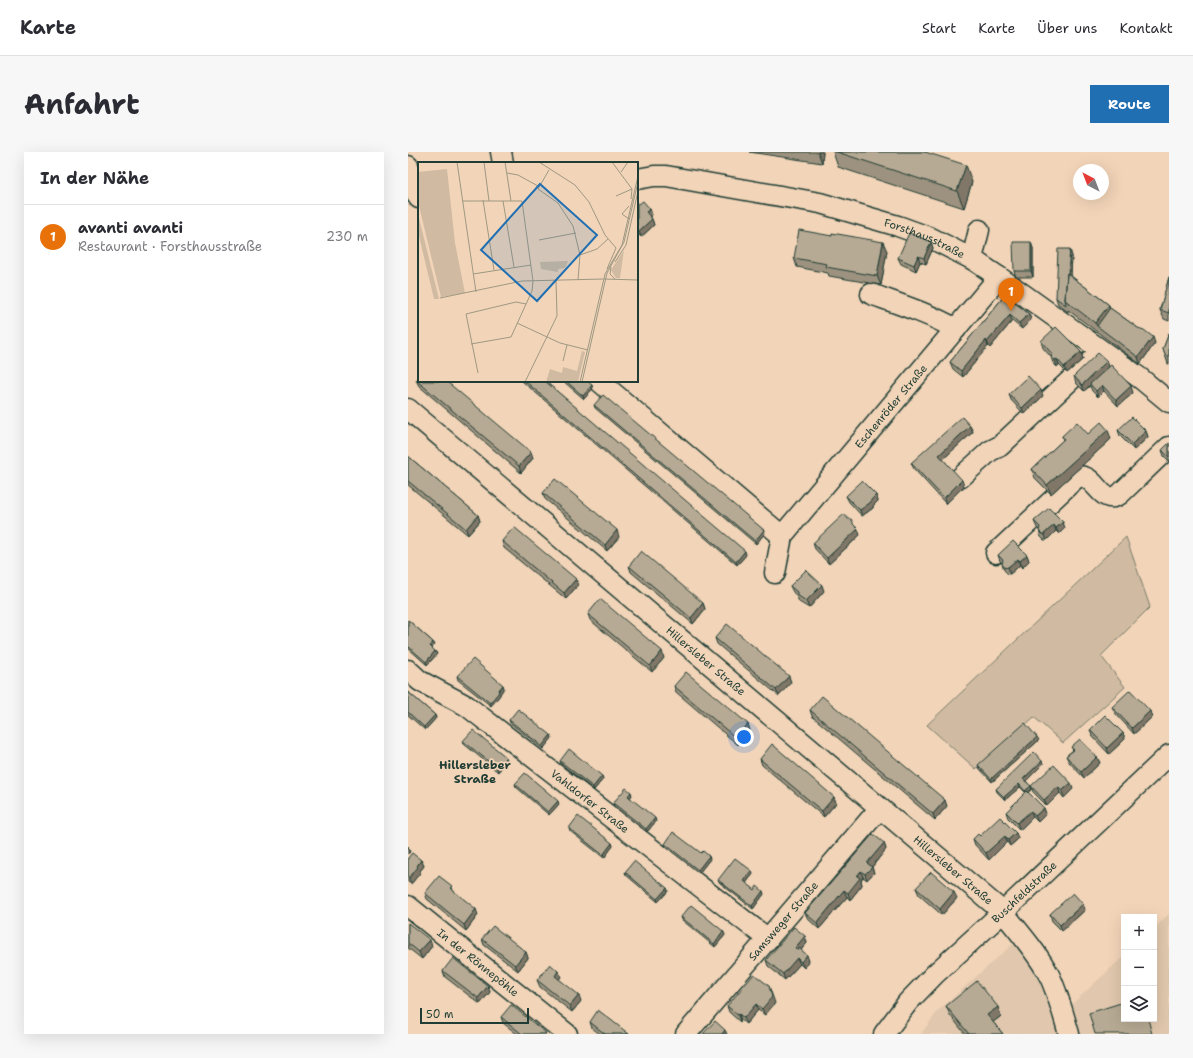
<!DOCTYPE html>
<html lang="de">
<head>
<meta charset="utf-8">
<style>
  :root { --surface:#fff; --page:#f7f7f7; --text:#2b2b33; --muted:#7c7c81; --line:#e1e1e2; --accent:#1f6fb2 }
  body { margin:0; font-family:"Shantell Sans",sans-serif; background:var(--page); color:var(--text) }
  .controls { position:absolute; right:12px; bottom:12px; display:grid; overflow:hidden; border-radius:0px; box-shadow:0 4px 16px #0002 }
  .controls button { width:36px; height:36px; display:grid; place-items:center; padding:0; border:0; border-bottom:1px solid var(--line); background:var(--surface); color:var(--text); font:20px sans-serif }
  .compass { position:absolute; left:665px; top:12px; width:36px; height:36px; border-radius:50%; background:var(--surface); box-shadow:0 4px 16px #0002; rotate:318deg }
  .scale { position:absolute; left:12px; bottom:10px; width:109px; box-sizing:border-box; padding-left:4px; border:2px solid #1f3d34; border-top:0; font-size:11px; line-height:14px; white-space:nowrap; color:#1f3d34; -webkit-text-stroke:3px #f2d4b8; paint-order:stroke }
  .you { position:absolute; left:336px; top:585px; width:14px; height:14px; margin:-10px; border:3px solid #fff; border-radius:50%; background:#1a73e8; box-shadow:0 0 0 6px #1a73e833 }
  .badge { display:grid; place-items:center; width:26px; height:26px; border-radius:50%; background:var(--accent); color:#fff; font-size:13px; font-weight:700 }
  .pin { position:absolute; translate:-50% -33px; filter:drop-shadow(0 1px 2px #0008) }
  .pin::after { content:''; position:absolute; top:21px; width:14px; height:12px; background:inherit; clip-path:polygon(0 0,100% 0,50% 100%) }
  .list { margin:0; padding:0; list-style:none }
  h2 { display:flex; justify-content:space-between; align-items:center; height:52px; margin:0; padding:0 16px; font-size:17px }
  h2 small { font-size:13px; font-weight:400; color:var(--muted) }
  .list li { display:grid; grid-template-columns:26px 1fr auto; gap:12px; align-items:center; box-sizing:border-box; height:64px; padding:0 16px; border-top:1px solid var(--line) }
  .list b { display:block; font-size:15px; white-space:nowrap }
  .list p { margin:0; font-size:13px; white-space:nowrap; color:var(--muted) }
  .list em { font-size:13px; font-style:normal; color:var(--muted) }
  .icon { flex:none; width:22px; height:22px; fill:none; stroke:currentColor; stroke-width:2; stroke-linecap:round; stroke-linejoin:round }
  .map { position:relative; flex:none; width:761px; height:882px; overflow:hidden; border-radius:0px }
  header { display:flex; align-items:center; gap:24px; box-sizing:border-box; height:56px; padding:0 20px; background:var(--surface); border-bottom:1px solid var(--line) }
  header strong { font-size:19px }
  nav { display:flex; gap:22px; margin-inline-start:auto; font-size:14px }
  .intro { display:flex; align-items:center; justify-content:space-between; box-sizing:border-box; height:96px; padding:0 24px }
  h1 { margin:0; font-size:28px }
  .button { padding:10px 18px; border-radius:0px; background:var(--accent); color:#fff; font-size:14px; font-weight:700 }
  main { display:flex; gap:24px; padding:0 24px }
  aside { flex:1; background:var(--surface); border-radius:0px; box-shadow:0 4px 16px #0002 }
  .map>svg:first-child { display:block }
</style>
</head>
<body>
<header>
<strong>Karte</strong>
<nav><a>Start</a><a>Karte</a><a>Über uns</a><a>Kontakt</a></nav>
</header>
<div class="intro"><h1>Anfahrt</h1><a class="button">Route</a></div>
<main>
<aside>
<h2>In der Nähe<small></small></h2>
<ul class="list">
<li><span class="badge" style="background:#e8710a">1</span><div><b>avanti avanti</b><p>Restaurant · Forsthausstraße</p></div><em>230 m</em></li>
</ul>
</aside>
<div class="map">
<svg width="761" height="882" viewBox="0 0 761 882">
  <rect width="100%" height="100%" fill="#f2d4b8"/>
  <filter id="ink" filterUnits="userSpaceOnUse"><feTurbulence type="fractalNoise" baseFrequency=".025" numOctaves="2"/><feDisplacementMap in="SourceGraphic" scale="8" xChannelSelector="R" yChannelSelector="G"/><feConvolveMatrix kernelMatrix="1 2 1 2 8 2 1 2 1" color-interpolation-filters="sRGB"/></filter>
  <g filter="url(#ink)">
    <path fill="#e0c7ad" d="M761 762V882H513L530 859 607 790 623 811 636 830 649 866 716 804V867H746V776Z"/>
    <path fill="#d0bba2" stroke="#787c6b" d="M718 385 742 455 693 504 717 535 655 591 626 565 568 617 519 573Z"/>
    <g fill="none" stroke-linecap="round" stroke-linejoin="round">
      <g stroke="#1f3d34" stroke-width="23">
        <g id="minor">
          <path d="M93 0 95 11"/>
          <path d="M0 14C2 25 3 37 11 46"/>
          <path id="s1" d="M229 27 246 24H258L412 51 490 74 523 86 564 107 591 125 732 226 761 250"/>
          <path d="M564 107 571 78"/>
          <path d="M463 142C491 152 522 162 548 177"/>
          <path d="M191 229 374 384"/>
          <path id="s2" d="M0 257 595 760C611 780 629 800 641 823 650 841 655 862 661 882"/>
          <path d="M552 326 582 299 592 294 686 206"/>
          <path d="M588 401 669 325C688 320 692 356 712 342L761 295"/>
          <path id="s3" d="M367 421 374 384 591 125"/>
          <path id="s4" d="M0 518 12 529 59 554 360 787"/>
          <path id="s5" d="M0 754 159 882"/>
          <path id="s6" d="M278 882 472 656"/>
          <path id="s7" d="M476 882 500 850 527 822 595 760 761 603"/>
        </g>
      </g>
      <use href="#minor" stroke="#f2d4b8" stroke-width="20"/>
    </g>
    <path fill="#9d927f" stroke="#1f3d34" d="M341 0H415L414 11Z
      M425 0H517L564 30 556 56 430 15Z
      M229 50 231 52 242 57 244 63 242 64 244 67 246 73 233 85 229 81Z
      M424 84 479 99 473 133 421 124 420 121 389 115 386 106Z
      M523 90 525 96 518 112 512 110 508 119 493 112 490 106Z
      M625 96V125H608L606 119Z
      M664 104 663 124 701 153 702 156 730 176 747 191 732 212 660 158V160L650 152 648 146Z
      M761 125V169L756 167 752 158Z
      M597 143 621 162 623 168 614 177 604 169 582 196 580 194 555 225 545 217 542 210Z
      M761 181V212H760L755 197Z
      M633 189 673 200 675 207 659 221 651 213 649 215 645 211 643 205 635 196Z
      M699 209 701 215 725 241 710 254 696 239 690 245 684 239 682 234 676 239 668 231 666 224Z
      M8 228 123 300 125 306 113 321 11 234Z
      M114 229H137L338 403 329 413Z
      M155 229H179L185 236 176 247Z
      M601 242 635 244 616 262 603 248Z
      M186 253 357 381 348 392 187 256Z
      M562 274 565 280 535 307 556 334 538 352 506 317 503 311Z
      M710 278 738 279 740 285 726 298 712 284Z
      M680 282 703 287 643 342 627 326 624 317 655 288 654 284Z
      M761 291V309L756 304 754 298Z
      M0 304 70 363 72 369 60 383 0 333Z
      M135 341 211 385 199 399 137 347Z
      M468 343 470 349 465 354V356L454 364 441 350 438 344Z
      M626 369 657 376 651 382 648 379 639 388H636L633 385 631 378 629 376Z
      M452 383 421 412 407 397 405 391Z
      M94 389 168 427 170 433 158 447 96 396Z
      M590 403H619L621 409 614 416 612 413 602 422H600L596 418 594 411 592 409Z
      M221 414 295 451 297 457 285 472 223 420Z
      M382 434 416 439 401 456 391 450 389 445 385 440Z
      M180 462 256 506 244 520 182 468Z
      M0 468 25 490 27 493 24 496 27 499 29 502 19 513 0 496Z
      M307 486 383 530 371 544 309 492Z
      M49 524 95 533 96 536 92 542V543L83 554 50 528Z
      M266 534 340 572 342 578 330 593 268 540Z
      M0 540 27 563 28 566 17 578 0 563Z
      M704 555 742 559 744 565 726 582 707 561Z
      M402 558 539 654 527 668 404 564Z
      M101 568 144 586 135 597 102 571Z
      M682 578 715 581 717 587 701 602 684 584Z
      M631 588 584 630 571 616 570 613Z
      M55 589 98 605 99 608 90 620 56 592Z
      M663 595 689 605 692 611 676 626 661 610 658 604 665 598Z
      M352 607 426 645 428 651 416 665 354 613Z
      M152 609 194 624 195 627 186 638 153 612Z
      M634 609 635 612 618 629 624 637 620 640 636 656 638 662 630 670 625 665 612 678 600 666 598 660 618 641 612 635 597 648 589 640 588 637Z
      M107 632 151 652 141 663 108 635Z
      M623 634 665 637 656 646 652 641 639 654 625 640Z
      M224 643 222 646 248 669 239 680 206 654 205 651Z
      M161 676 204 691 205 694 196 706 162 679Z
      M608 681 610 687 602 694 599 690 581 708 567 693 565 687Z
      M476 691 478 697 464 715 466 721 459 728 455 725 453 728 454 733 442 748 439 745 411 777 400 767 397 761Z
      M257 692 293 701 302 707 291 721 258 695Z
      M0 706 13 708 16 714 12 719V721L3 732 0 730Z
      M217 720 259 736 260 739 250 750 218 723Z
      M345 722 338 731 347 738 356 742 345 757 312 731 310 728Z
      M44 734 45 739 70 763 58 779 19 747 17 741Z
      M508 736 549 746 534 763 511 743Z
      M675 752 677 758 654 779 644 769 642 762Z
      M273 765 315 779 317 783 307 795 274 768Z
      M0 771 24 794 14 807 0 796Z
      M397 784 399 791 393 798 401 809 396 816 392 812 377 828 360 814 358 808Z
      M74 787 118 800 120 806 110 819 76 793Z
      M35 819 80 834 82 840 72 852 37 825Z
      M153 825 151 827 173 849 164 860 132 835 129 828Z
      M367 851 357 863 350 858 338 872 333 868 332 870 321 860 319 854Z
      M538 854 590 855 593 864 585 870 595 882H557L542 863Z
      M93 865 138 882H109L95 871Z
      M182 870 221 882H192L184 876Z"/>
    <path fill="#807768" stroke="#1f3d34" d="M410 0H415L414 11Z
      M558 13 564 30 556 56 549 39Z
      M242 57 244 63 240 66 238 60Z
      M244 67 246 73 233 85 231 79Z
      M475 90 479 99 473 133 469 124Z
      M523 90 525 96 518 112 516 106Z
      M623 90 625 96V125L623 119Z
      M662 97 664 104 661 151 658 149Z
      M510 104 512 110 508 119 506 113Z
      M701 153 704 162 689 174 687 171Z
      M621 162 623 168 614 177 611 171Z
      M602 163 604 169 582 196 579 190Z
      M745 185 747 191 732 212 730 205Z
      M578 188 580 194 555 225 553 219Z
      M673 200 675 207 659 221 656 215Z
      M649 207 651 213 649 215 647 208Z
      M699 209 701 215 676 239 674 233Z
      M184 233 185 236 176 247 175 244Z
      M694 233 696 239 690 245 688 239Z
      M723 234 725 241 710 254 708 248Z
      M633 238 635 244 616 262 614 256Z
      M562 274 565 280 533 309 531 303Z
      M700 278 703 287 643 342 639 333Z
      M738 279 740 285 726 298 724 292Z
      M123 300 125 306 113 321 111 314Z
      M554 328 556 334 538 352 536 346Z
      M468 343 470 349 465 354V356L454 364 452 358Z
      M70 363 72 369 60 383 58 377Z
      M655 370 657 376 651 382 648 376Z
      M646 373 648 379 639 388 636 382Z
      M450 377 452 383 421 412 419 406Z
      M209 378 211 385 199 399 197 393Z
      M356 378 357 381 348 392 347 389Z
      M337 399 338 403 329 413 328 410Z
      M619 403 621 409 614 416 612 409Z
      M610 407 612 413 602 422 600 415Z
      M168 427 170 433 158 447 156 441Z
      M414 433 416 439 401 456 398 449Z
      M295 451 297 457 285 472 283 466Z
      M25 490 27 493 23 497 22 494Z
      M27 499 29 502 19 513 18 510Z
      M254 499 256 506 244 520 242 514Z
      M381 524 383 530 371 544 368 538Z
      M95 533 96 536 92 542V543L83 554 82 551Z
      M742 559 744 565 726 582 724 576Z
      M27 563 28 566 17 578 16 575Z
      M340 572 342 578 330 593 328 586Z
      M715 581 717 587 701 602 699 596Z
      M143 583 144 586 135 597 134 594Z
      M629 585 631 588 584 630 583 627Z
      M98 605 99 608 90 620 89 616Z
      M689 605 692 611 676 626 673 620Z
      M634 609 635 612 617 630 615 627Z
      M194 624 195 627 186 638 185 635Z
      M663 631 665 637 656 646 654 639Z
      M611 632 612 635 597 648 596 645Z
      M623 634 624 637 618 642 617 639Z
      M650 635 652 641 639 654 636 648Z
      M223 640 224 643 221 647 220 644Z
      M426 645 428 651 416 665 414 659Z
      M537 648 539 654 527 668 525 662Z
      M150 649 151 652 141 663 140 660Z
      M636 656 638 662 630 670 627 664Z
      M623 659 625 665 612 678 609 671Z
      M247 666 248 669 239 680 238 677Z
      M608 681 610 687 602 694 600 688Z
      M597 684 599 690 581 708 578 701Z
      M204 691 205 694 196 706 195 703Z
      M476 691 478 697 464 715 466 721 459 728 457 722 459 711Z
      M0 694 2 700 0 702Z
      M301 704 302 707 291 721 290 718Z
      M13 708 16 714 12 719V721L3 732 1 726Z
      M344 719 345 722 337 732 336 729Z
      M453 719 455 725 453 728 454 733 442 748 440 741 449 724Z
      M259 736 260 739 250 750 249 747Z
      M436 738 439 745 411 777 409 771Z
      M355 739 356 742 345 757 344 754Z
      M546 740 549 746 534 763 532 757Z
      M675 752 677 758 654 779 652 773Z
      M68 757 70 763 58 779 56 773Z
      M315 779 317 783 307 795 306 792Z
      M397 784 399 791 389 802 387 796Z
      M22 788 24 794 14 807 11 800Z
      M118 800 120 806 110 819 107 813Z
      M399 803 401 809 396 816 393 810Z
      M389 806 392 812 377 828 375 822Z
      M150 819 153 825 149 830 147 824Z
      M80 834 82 840 72 852 70 846Z
      M361 834 367 851 357 863 354 857Z
      M171 843 173 849 164 860 162 854Z
      M348 852 350 858 338 872 336 866Z
      M590 855 593 864 583 872 579 863Z
      M331 862 333 868 332 870 330 863Z
      M317 878 319 882H314Z"/>
    <path fill="#b7aa94" stroke="#1f3d34" d="M429 0H517L558 13 549 39Z
      M235 49 242 57 238 60 244 67 231 79 229 78V50L231 52Z
      M391 78 424 84V81L475 90 469 124 418 115 419 112 386 106Z
      M501 81 523 90 516 106 510 104 506 113 490 106Z
      M605 90H623V119H606Z
      M650 97H662L660 122 659 121 657 148 658 153 648 146Z
      M659 121 701 153 687 171 657 148Z
      M761 125V161L752 158Z
      M597 143 621 162 611 171 602 163 579 190 578 188 553 219 542 210Z
      M702 156 730 176 736 178 745 185 730 205 689 174Z
      M648 175 673 200 656 215 649 207 647 208 643 204 645 203 633 189Z
      M761 181V204H760L757 203 755 197Z
      M690 201 699 209 674 233 666 224Z
      M703 213 723 234 708 248 694 233 688 239 682 232Z
      M620 224 633 238 614 256 601 242Z
      M11 225V229H38L123 300 111 314 8 228Z
      M117 229H137L337 399 328 410Z
      M158 229H179L184 233 175 244Z
      M195 243 356 378 347 389 186 253Z
      M554 265 562 274 531 303 554 328 536 346 503 311Z
      M724 265 738 279 724 292 710 278Z
      M669 270 680 282 693 270 700 278 639 333 624 317 656 287 654 284Z
      M761 291V305L754 298Z
      M0 304 70 363 58 377 0 329Z
      M147 327 209 378 197 393 135 341Z
      M454 329 468 343 463 348V350L452 358 438 344Z
      M641 356 655 370 648 376 646 373 636 382H634L631 379 632 375 626 369Z
      M436 362 440 367H443L445 370V372L450 377 419 406 405 391Z
      M106 375 168 427 156 441 94 389Z
      M605 389 619 403 612 409 610 407 600 415 597 416 594 412 595 408 590 403Z
      M233 399 295 451 283 466 221 414Z
      M398 418 414 433 398 449 389 443V440L382 434Z
      M192 447 254 499 242 514 180 462Z
      M0 468 25 490 22 494 27 499 18 510 0 494Z
      M319 472 381 524 368 538 307 486Z
      M65 507 95 533 90 539 91 540 82 551 49 524Z
      M278 520 340 572 328 586 266 534Z
      M722 538 742 559 724 576 704 555Z
      M0 540 27 563 16 575 0 560Z
      M414 544 537 648 525 662 402 558Z
      M110 557 143 583 134 594 101 568Z
      M697 563 715 581 699 596 682 578Z
      M617 571 629 585 583 627 570 613Z
      M65 578 98 605 89 616 55 589Z
      M672 587 689 605 673 620 658 604 666 598 663 595Z
      M364 592 426 645 414 659 352 607Z
      M161 597 194 624 185 635 152 609Z
      M626 600 634 609 615 627 623 634 617 639 611 632 596 645 588 637Z
      M646 613 663 631 654 639 650 635 636 648 623 634Z
      M117 621 150 649 140 660 107 632Z
      M218 636 223 640 220 644 247 666 238 677 205 651Z
      M619 639 636 656 627 664 623 659 609 671 598 660Z
      M170 664 204 691 195 703 161 676Z
      M592 665 608 681 600 688 597 684 578 701 565 687 570 682 572 684Z
      M265 680 293 701 295 699 301 704 290 718 257 692Z
      M465 682 476 691 459 711 464 715 457 722 453 719 449 724 452 726 440 741 436 738 409 771 397 761Z
      M4 701 13 708 9 714 10 715 1 726H0V706Z
      M327 706 344 719 336 729 347 738 349 734 355 739 344 754 310 728Z
      M226 709 259 736 249 747 217 720Z
      M523 720 546 740 532 757 508 736Z
      M31 724 44 734 42 736 68 757 56 773 17 741Z
      M665 741 675 752 652 773 642 762Z
      M283 753 315 779 306 792 273 765Z
      M0 771 22 788 11 800 0 791Z
      M85 774 118 800 107 813 74 787Z
      M386 775 397 784 387 796 390 799 391 796 399 803 393 810 389 806 375 822 358 808Z
      M45 806 80 834 70 846 35 819Z
      M142 812 150 819 147 824 171 843 162 854 129 828Z
      M346 822 361 834 364 845 354 857 348 852 336 866 331 862 330 863 319 854Z
      M569 829 590 855 579 863 595 882H561L538 854Z
      M716 850V867H740L744 882H687L681 861Z
      M103 853 138 881 137 882H114L93 865Z
      M190 858 221 882H197L182 870Z
      M307 869 317 878 314 882H315H295Z"/>
  </g>
  <g text-anchor="middle" stroke-width="3.5" stroke-linejoin="round" paint-order="stroke">
    <g font-size="11" fill="#1f3d34" stroke="#f2d4b8">
      <text dy="4" stroke="none"><textPath href="#s1" startOffset="296">Forsthausstraße</textPath></text>
      <text dy="4" stroke="none"><textPath href="#s3" startOffset="207">Eschenröder Straße</textPath></text>
      <text dy="4" stroke="none"><textPath href="#s2" startOffset="390">Hillersleber Straße</textPath></text>
      <text dy="4" stroke="none"><textPath href="#s4" startOffset="225">Vahldorfer Straße</textPath></text>
      <text dy="4" stroke="none"><textPath href="#s2" startOffset="714">Hillersleber Straße</textPath></text>
      <text dy="4" stroke="none"><textPath href="#s7" startOffset="200">Buschfeldstraße</textPath></text>
      <text dy="4" stroke="none"><textPath href="#s6" startOffset="149">Samsweger Straße</textPath></text>
      <text dy="4" stroke="none"><textPath href="#s5" startOffset="90">In der Rönnepöhle</textPath></text>
    </g>
    <g font-size="12" font-weight="bold" fill="#1f3d34" stroke="#f2d4b8">
      <text x="67" y="617">Hillersleber<tspan x="67" dy="14">Straße</tspan></text>
    </g>
  </g>
  <g transform="translate(10 10)">
    <rect width="220" height="220" fill="#f2d4b8"/>
    <path d="M29 7 37 81 47 131 23 135 0 40V10ZM0 49 1 56 21 137H16L0 70ZM206 88 202 116H198L193 108ZM150 99 147 106 140 107V110L123 107 122 100ZM164 189 167 190 160 220H128L132 207 144 211 145 205 159 209Z" fill="#d0bba2"/>
    <path fill="none" stroke="#9e9883" stroke-width="1" d="M39 0 58 130M66 0 71 39M87 0 93 39M121 0 157 23 171 40 187 73 198 86 189 107M194 0 214 27 213 37M131 8 120 27 140 41 155 64 162 93 160 118M203 10 210 0M89 11 100 13 120 24M198 34 214 27M65 38 76 108M44 39H104L115 119 114 129 93 175 53 182M85 39 96 105M211 57 204 52 211 44M121 78 158 71M162 93 179 87 190 77M197 100 208 83 220 29M193 105 192 112 197 117M55 112 113 103M186 117 220 118M22 136 104 119 185 117M99 161 142 181 170 188M145 199 149 183M60 211 48 152 98 140 108 142M107 220 139 154 138 119M162 220 187 112 204 83 220 14M164 220 189 111 206 80 220 20"/>
    <path fill="#1f6fb2" fill-opacity="0.15" stroke="#1f6fb2" stroke-width="2" d="M122 22 179 73 119 139 63 88Z"/>
    <rect width="220" height="220" fill="none" stroke="#1f3d34" stroke-width="2"/>
  </g>
</svg>
<div class="controls">
<button>+</button>
<button>−</button>
<button><svg class="icon" aria-label="layers" viewBox="0 0 24 24"><path d="M12 4l9 5-9 5-9-5zM3 14l9 5 9-5"/></svg></button>
</div>
<svg class="compass" viewBox="-18 -18 36 36"><path d="M0-13l5 13h-10z" fill="#e53935"/><path d="M0 13l5-13h-10z" fill="#7c7c81"/></svg>
<div class="scale">50 m</div>
<div class="you"></div>
<div class="pin badge" style="left:603px;top:159px;background:#e8710a">1</div>
</div>
</main>
</body>
</html>
